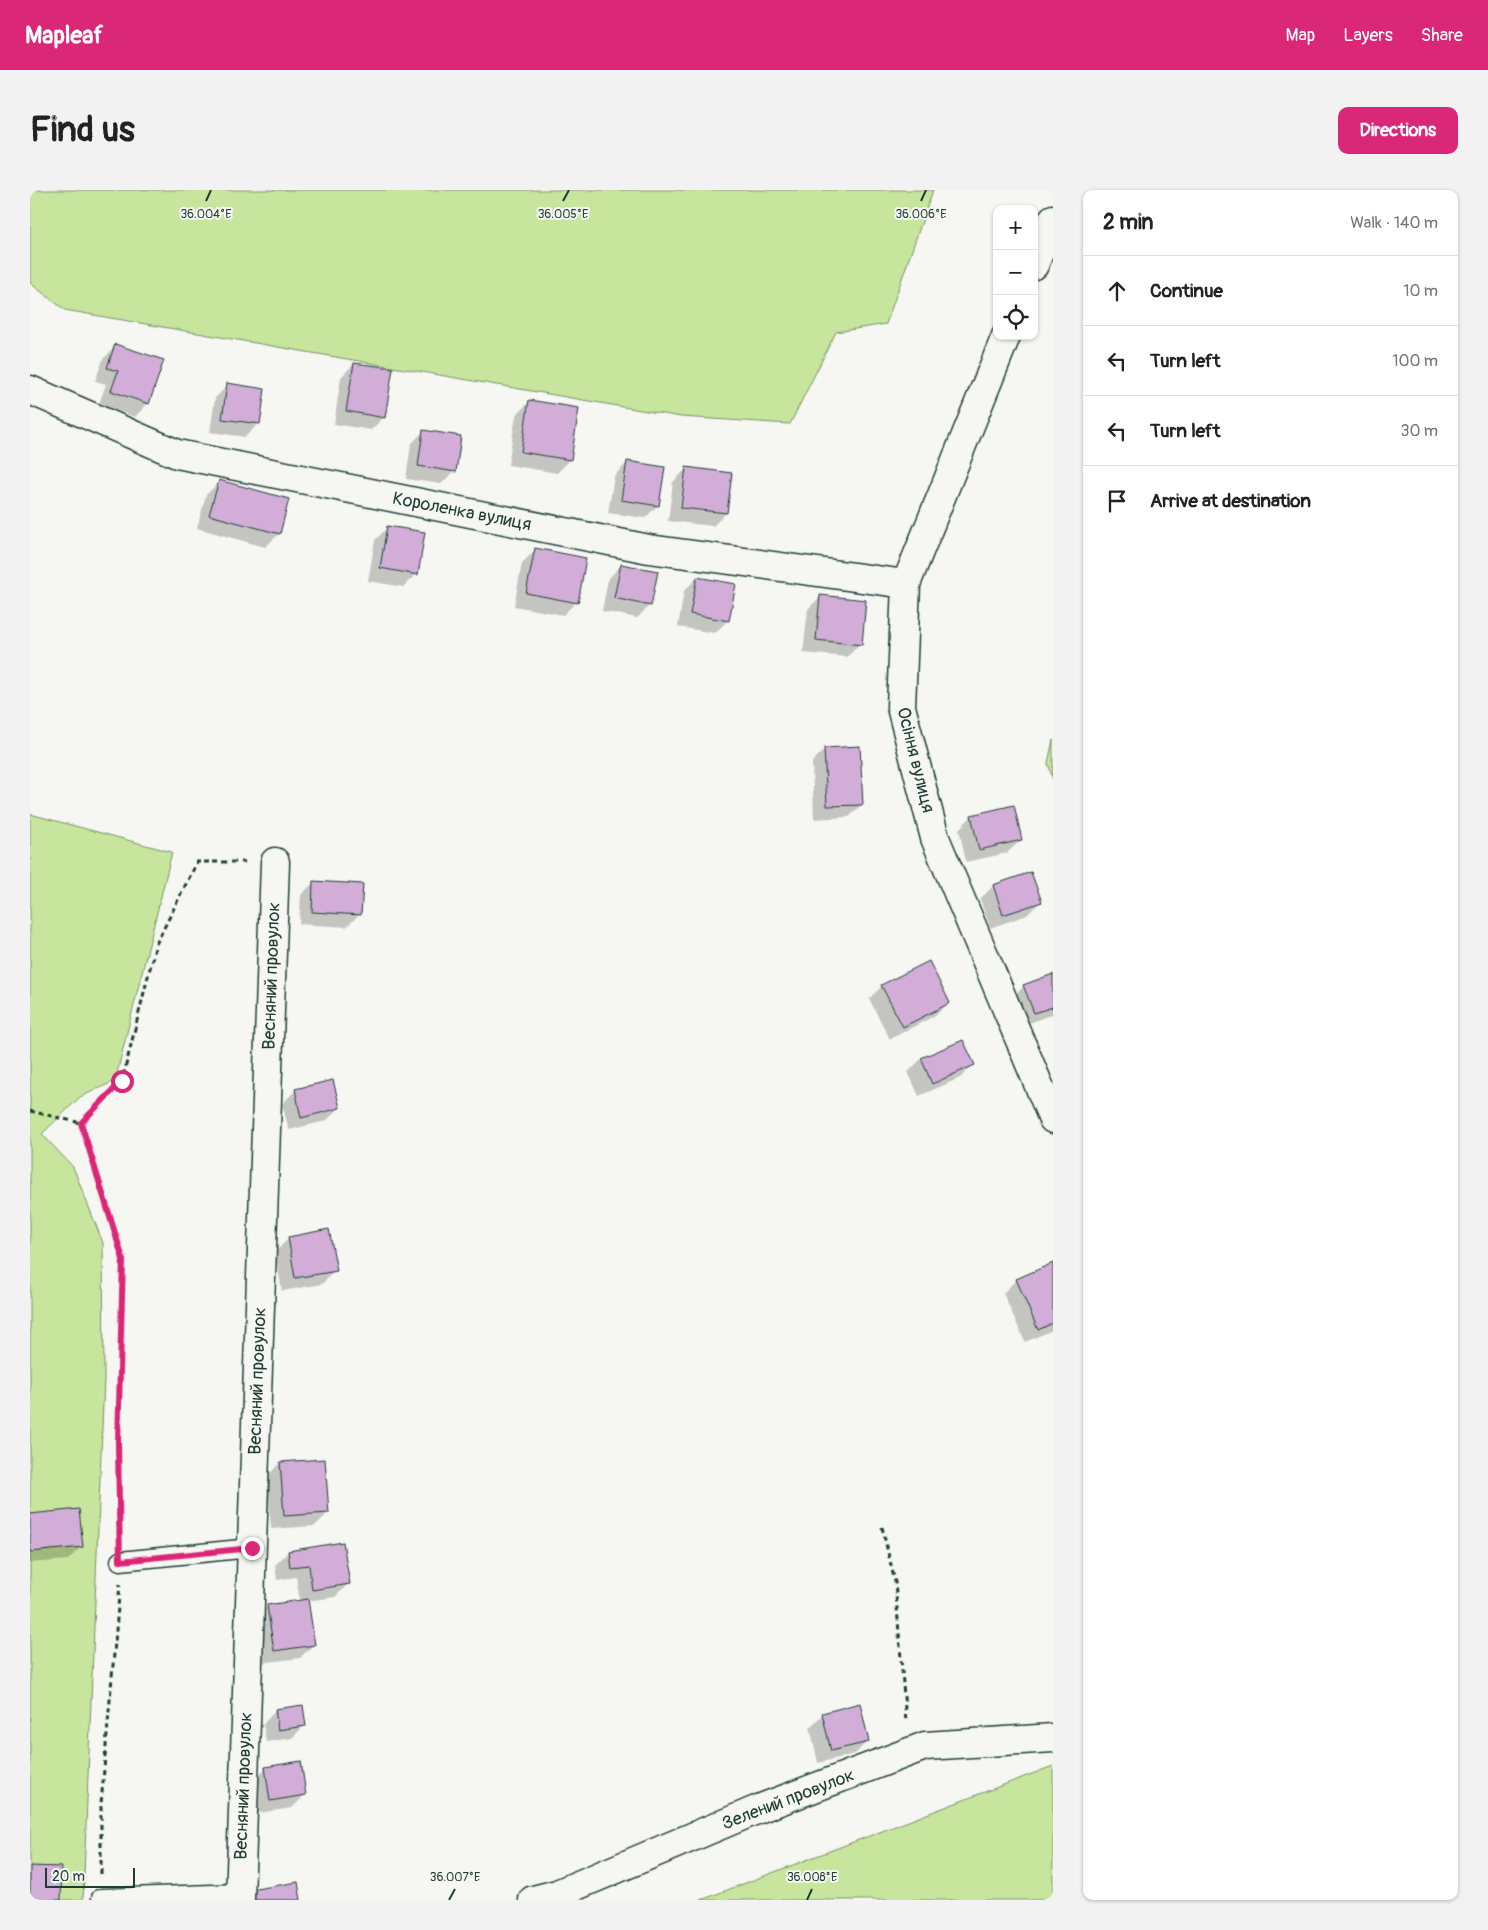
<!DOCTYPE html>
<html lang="en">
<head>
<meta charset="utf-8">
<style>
  :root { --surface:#fff; --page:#f2f2f2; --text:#222; --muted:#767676; --line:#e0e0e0; --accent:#db2777 }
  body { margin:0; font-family:Pangolin,sans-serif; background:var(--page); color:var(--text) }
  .controls { position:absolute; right:15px; top:15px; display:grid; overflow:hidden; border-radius:10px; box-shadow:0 1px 4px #0004 }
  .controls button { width:45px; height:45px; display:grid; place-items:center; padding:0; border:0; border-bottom:1px solid var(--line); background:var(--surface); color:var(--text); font:25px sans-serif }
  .scale { position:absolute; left:15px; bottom:12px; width:90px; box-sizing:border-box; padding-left:5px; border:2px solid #1f3d34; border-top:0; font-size:14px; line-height:18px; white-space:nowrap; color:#1f3d34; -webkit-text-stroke:4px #f6f6f2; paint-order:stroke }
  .stop { position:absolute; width:15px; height:15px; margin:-11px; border:4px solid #db2777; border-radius:50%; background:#fff }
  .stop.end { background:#db2777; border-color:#fff; box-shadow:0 1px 5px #0008 }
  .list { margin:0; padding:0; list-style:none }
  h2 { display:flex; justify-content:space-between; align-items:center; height:65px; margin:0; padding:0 20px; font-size:21px }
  h2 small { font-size:16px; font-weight:400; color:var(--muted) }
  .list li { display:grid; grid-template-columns:32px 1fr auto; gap:15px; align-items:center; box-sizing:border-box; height:70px; padding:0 20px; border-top:1px solid var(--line) }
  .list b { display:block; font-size:19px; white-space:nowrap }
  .list em { font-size:16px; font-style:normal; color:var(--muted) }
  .icon { flex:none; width:28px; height:28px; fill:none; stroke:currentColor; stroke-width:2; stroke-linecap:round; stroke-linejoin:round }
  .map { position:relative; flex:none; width:1023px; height:1710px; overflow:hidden; border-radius:10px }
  header { display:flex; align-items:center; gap:30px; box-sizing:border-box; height:70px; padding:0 25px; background:var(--accent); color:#fff }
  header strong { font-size:24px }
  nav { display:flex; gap:28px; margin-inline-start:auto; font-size:18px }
  .intro { display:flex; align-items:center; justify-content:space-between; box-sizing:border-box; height:120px; padding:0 30px }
  h1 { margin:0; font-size:35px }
  .button { padding:12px 22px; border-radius:10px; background:var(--accent); color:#fff; font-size:18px; font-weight:700 }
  main { display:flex; gap:30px; padding:0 30px }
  aside { flex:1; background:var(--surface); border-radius:10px; box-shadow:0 1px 4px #0004 }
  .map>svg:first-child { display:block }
</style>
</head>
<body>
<header>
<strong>Mapleaf</strong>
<nav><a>Map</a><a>Layers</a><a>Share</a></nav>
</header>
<div class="intro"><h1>Find us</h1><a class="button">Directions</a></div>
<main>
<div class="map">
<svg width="1023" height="1710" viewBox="0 0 1023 1710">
  <rect width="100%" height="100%" fill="#f6f6f2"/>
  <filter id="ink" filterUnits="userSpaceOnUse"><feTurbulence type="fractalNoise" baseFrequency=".02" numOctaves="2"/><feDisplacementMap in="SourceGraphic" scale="10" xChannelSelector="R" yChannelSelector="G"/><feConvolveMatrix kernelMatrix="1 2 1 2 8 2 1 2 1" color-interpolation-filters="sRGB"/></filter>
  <g filter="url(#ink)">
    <path fill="#c8e59d" stroke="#749168" d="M0 0H903L856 134 806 142 760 234 651 227 35 120 0 93Z
      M1023 550V590L1018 573Z
      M0 624 142 662 85 891 50 907 12 944 43 977 73 1053 74 1189 53 1710H0Z
      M1023 1576V1710H671Z"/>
    <path fill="#0003" d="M86 156 118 213 105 227 69 214 76 194 65 191 73 169Z
      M324 174 354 227 341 240 304 234 311 187Z
      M198 195 234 200 228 234 215 247 180 242 185 208Z
      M499 212 540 270 527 283 478 275 486 225Z
      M394 241 424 281 411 294 376 289 381 254Z
      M597 273 628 315 615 328 578 323 584 286Z
      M656 279 696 323 683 336 638 331 643 292Z
      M189 292 257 310 249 344 235 357 167 338 176 305Z
      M358 337 386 384 373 397 338 391 345 350Z
      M505 360 546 412 533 425 484 416 492 373Z
      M591 375 620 415 607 428 572 421 578 389Z
      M667 388 698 430 685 443 648 437 654 401Z
      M791 406 830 454 817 467 773 463 778 419Z
      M795 559 832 614 819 627 784 629 782 572Z
      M942 626 991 650 977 663 936 672 929 639Z
      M1000 683 1010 712 997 725 960 738 950 709 963 696Z
      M284 692 330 724 316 737 269 734 271 705Z
      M1023 786V824L991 836 981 809 994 796Z
      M852 796 919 812 906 825 860 849 839 809Z
      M933 851 943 875 930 888 889 906 878 882 891 869Z
      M265 901 309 918 296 931 259 940 252 914Z
      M258 1049 305 1080 292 1094 252 1101 245 1062Z
      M1023 1074V1140L995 1152 973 1103 986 1090Z
      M250 1273 298 1323 285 1336 241 1339 237 1286Z
      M0 1325 51 1357 38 1370 0 1373Z
      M258 1362 318 1394 305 1407 277 1411 283 1455 270 1468 231 1473 224 1429 238 1416 270 1411 266 1387 247 1390 245 1375Z
      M246 1520 275 1535 262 1548 236 1552 233 1534Z
      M793 1524 838 1551 825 1564 788 1573 780 1537Z
      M236 1578 275 1605 262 1618 228 1623 222 1591Z"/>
    <path fill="#d1add7" stroke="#1f3d34" d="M85 154 134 170 119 214 81 201 88 181 77 178Z
      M324 173 363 178 355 228 316 221Z
      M197 193 235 199 230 234 192 229Z
      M499 210 549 218 541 270 491 262Z
      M393 240 431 246 426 282 388 276Z
      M597 271 635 277 629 316 591 310Z
      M656 277 702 283 697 323 651 318Z
      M189 290 259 309 250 344 179 325Z
      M357 336 395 342 388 385 350 378Z
      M505 358 556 368 548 413 496 403Z
      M591 374 628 381 621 416 584 408Z
      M667 387 706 394 699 431 660 424Z
      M790 405 836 410 832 455 786 450Z
      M830 556 833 615 797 616 794 558Z
      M984 615 992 650 949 660 941 625Z
      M1001 682 1012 712 973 725 963 695Z
      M283 691 333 694 331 725 282 722Z
      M899 771 920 813 873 837 851 795Z
      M1023 784V817L1004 823 993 795Z
      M933 850 945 875 902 894 891 868Z
      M303 890 310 918 271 928 265 899Z
      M299 1039 307 1081 265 1088 258 1047Z
      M1023 1073V1133L1008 1140 986 1089Z
      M295 1269 299 1323 254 1326 250 1272Z
      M49 1319 53 1357 0 1362V1324Z
      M313 1352 320 1394 282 1400 279 1375 260 1377 258 1361Z
      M278 1409 285 1455 244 1461 237 1415Z
      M830 1513 839 1552 801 1561 792 1523Z
      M273 1515 276 1536 248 1540 245 1519Z
      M271 1571 276 1605 240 1611 235 1577Z
      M0 1676 32 1677 31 1710H0Z
      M268 1692 271 1710H222L220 1700Z"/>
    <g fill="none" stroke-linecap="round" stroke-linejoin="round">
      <g stroke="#1f3d34" stroke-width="21">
        <path id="service" d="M90 1371 221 1358
          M71 1708 210 1703"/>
      </g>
      <g stroke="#1f3d34" stroke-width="31">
        <path id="minor" d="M1004 75 1023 29
          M976 146 876 394 871 517 905 648 1023 929
          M0 200 147 264 619 359 876 394
          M210 1710 245 672
          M503 1710 527 1704 731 1618 895 1556 1023 1548"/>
      </g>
      <path stroke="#1f3d34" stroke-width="3" stroke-dasharray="5 4" stroke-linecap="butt" d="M0 921 51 933 92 891 126 754 167 672H218
        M51 933 93 1069 88 1253 89 1348
        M852 1337 865 1392 876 1532
        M71 1684V1614L90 1394"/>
      <use href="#service" stroke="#f6f6f2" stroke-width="18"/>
      <use href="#minor" stroke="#f6f6f2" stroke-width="28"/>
    </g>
  </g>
  <g fill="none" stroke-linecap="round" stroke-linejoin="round" filter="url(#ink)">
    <path stroke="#db2777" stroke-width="6" d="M92 891 51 933 93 1069 88 1253 90 1371 222 1358"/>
  </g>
  <path fill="none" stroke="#1f3d34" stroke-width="2" d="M176 11 181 0M533 11 539 0M891 11 896 0M419 1710 425 1699M777 1710 782 1699"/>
  <g text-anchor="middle" stroke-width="4" stroke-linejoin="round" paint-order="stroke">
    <g font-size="18" fill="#1f3d34" stroke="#f6f6f2">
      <text transform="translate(432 321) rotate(11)" y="6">Короленка вулиця</text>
      <text transform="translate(886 570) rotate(76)" y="6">Осіння вулиця</text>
      <text transform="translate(241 786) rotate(-88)" y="6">Весняний провулок</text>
      <text transform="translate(227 1191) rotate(-88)" y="6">Весняний провулок</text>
      <text transform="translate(213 1596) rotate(-88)" y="6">Весняний провулок</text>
      <text transform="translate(758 1609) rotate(-21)" y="6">Зелений провулок</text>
    </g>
  </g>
  <g font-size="12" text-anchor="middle" fill="#1f3d34" stroke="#f6f6f2" stroke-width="4" stroke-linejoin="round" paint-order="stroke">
    <text x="176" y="28">36.004°E</text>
    <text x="533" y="28">36.005°E</text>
    <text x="891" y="28">36.006°E</text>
    <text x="425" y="1691">36.007°E</text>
    <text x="782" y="1691">36.008°E</text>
  </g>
</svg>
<div class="controls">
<button>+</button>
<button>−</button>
<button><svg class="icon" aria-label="locate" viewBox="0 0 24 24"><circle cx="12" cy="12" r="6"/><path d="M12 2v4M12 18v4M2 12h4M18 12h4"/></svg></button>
</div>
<div class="scale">20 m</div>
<div class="stop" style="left:92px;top:891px"></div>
<div class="stop end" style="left:222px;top:1358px"></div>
</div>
<aside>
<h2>2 min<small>Walk · 140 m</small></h2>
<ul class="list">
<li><svg class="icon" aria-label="ahead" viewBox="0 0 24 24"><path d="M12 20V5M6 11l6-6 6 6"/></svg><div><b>Continue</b></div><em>10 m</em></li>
<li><svg class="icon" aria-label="left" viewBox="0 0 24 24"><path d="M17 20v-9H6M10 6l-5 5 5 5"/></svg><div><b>Turn left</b></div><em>100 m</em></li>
<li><svg class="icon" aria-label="left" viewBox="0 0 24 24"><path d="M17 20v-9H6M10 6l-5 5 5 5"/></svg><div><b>Turn left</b></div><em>30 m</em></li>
<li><svg class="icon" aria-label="arrive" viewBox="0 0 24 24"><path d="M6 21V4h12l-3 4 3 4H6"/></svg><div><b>Arrive at destination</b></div></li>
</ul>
</aside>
</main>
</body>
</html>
